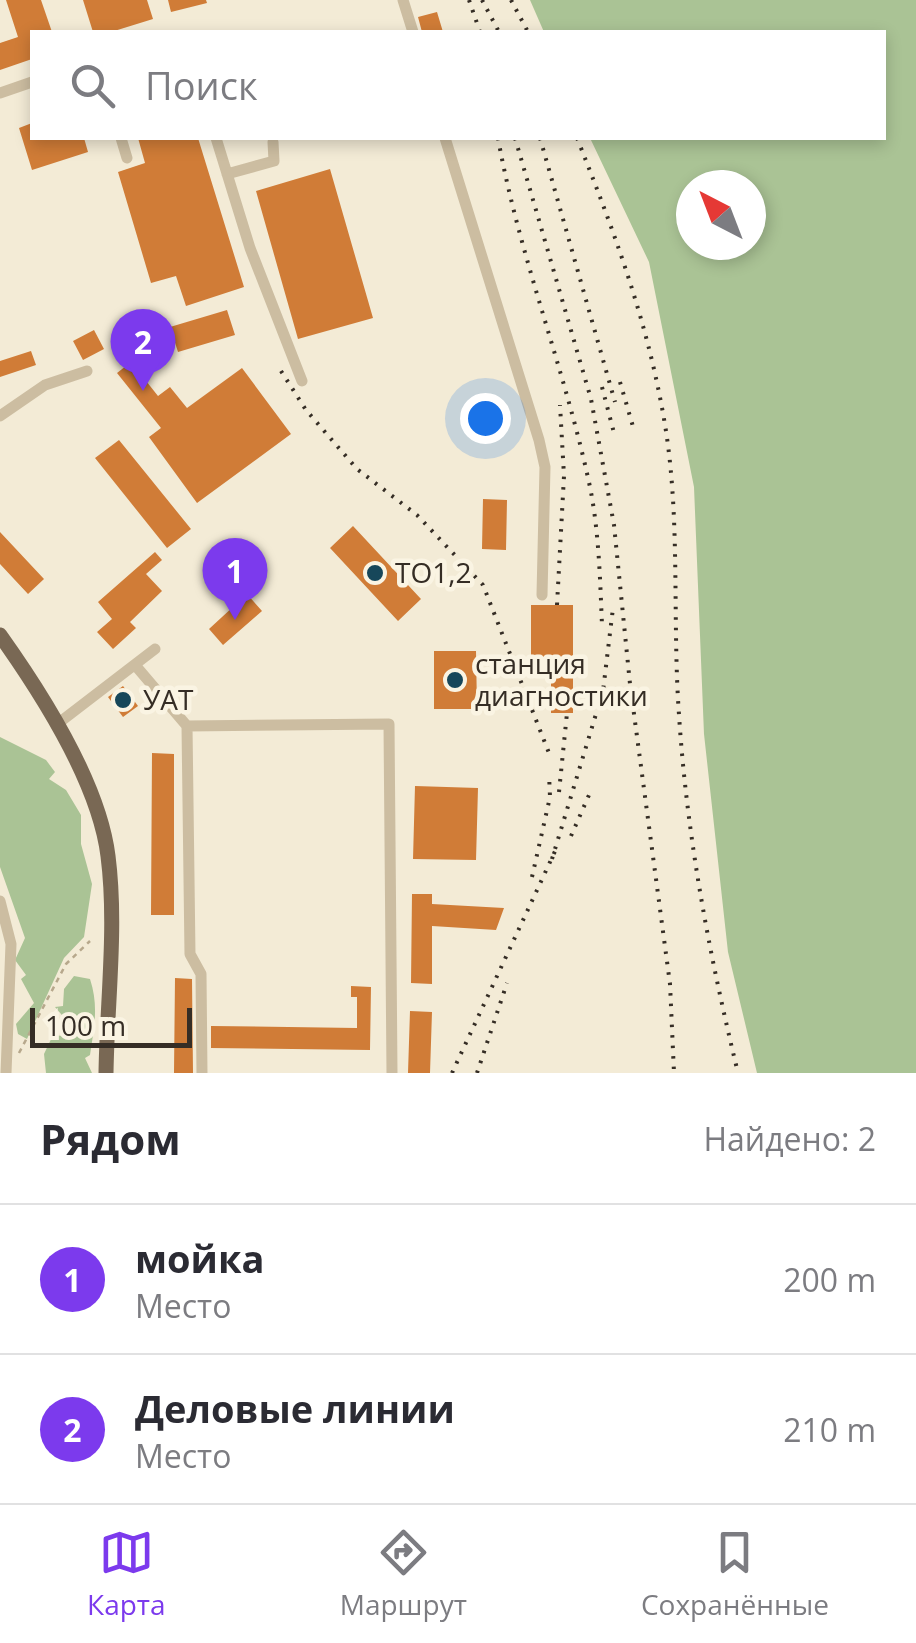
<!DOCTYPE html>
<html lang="ru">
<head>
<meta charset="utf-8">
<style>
  :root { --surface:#fff; --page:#f2f2f3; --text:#2b2b33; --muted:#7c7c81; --line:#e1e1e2; --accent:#7c3aed }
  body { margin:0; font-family:"Open Sans",sans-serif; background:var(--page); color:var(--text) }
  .compass { position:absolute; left:676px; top:170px; width:90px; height:90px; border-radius:50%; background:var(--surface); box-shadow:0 5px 15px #0003; rotate:318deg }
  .scale { position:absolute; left:30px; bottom:25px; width:162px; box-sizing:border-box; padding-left:10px; border:5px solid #352d25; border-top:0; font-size:28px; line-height:35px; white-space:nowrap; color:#352d25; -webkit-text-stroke:8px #faf4e3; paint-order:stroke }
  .you { position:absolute; left:485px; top:418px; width:35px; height:35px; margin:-25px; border:8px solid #fff; border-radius:50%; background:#1a73e8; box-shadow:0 0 0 15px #1a73e833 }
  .badge { display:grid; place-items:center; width:65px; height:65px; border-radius:50%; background:var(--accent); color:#fff; font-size:32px; font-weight:700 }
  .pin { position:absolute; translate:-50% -82px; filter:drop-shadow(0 2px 5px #0008) }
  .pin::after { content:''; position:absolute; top:52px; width:35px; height:30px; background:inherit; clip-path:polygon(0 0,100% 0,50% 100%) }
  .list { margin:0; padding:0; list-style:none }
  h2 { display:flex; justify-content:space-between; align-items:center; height:130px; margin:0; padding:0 40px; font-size:42px }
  h2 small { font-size:32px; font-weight:400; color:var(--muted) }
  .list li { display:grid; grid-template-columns:65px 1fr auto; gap:30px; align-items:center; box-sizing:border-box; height:150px; padding:0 40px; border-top:2px solid var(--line) }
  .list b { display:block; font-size:38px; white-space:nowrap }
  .list p { margin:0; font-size:32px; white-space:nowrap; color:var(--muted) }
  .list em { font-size:32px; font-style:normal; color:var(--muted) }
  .icon { flex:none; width:55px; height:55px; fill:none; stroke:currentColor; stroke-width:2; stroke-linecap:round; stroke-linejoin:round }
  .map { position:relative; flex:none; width:916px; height:1073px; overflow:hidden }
  .search { position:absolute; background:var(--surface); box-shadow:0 5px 15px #0003; left:30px; right:30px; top:30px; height:110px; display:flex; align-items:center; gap:25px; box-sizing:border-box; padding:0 35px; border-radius:0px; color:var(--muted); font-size:38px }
  .sheet { height:430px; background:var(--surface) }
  nav { display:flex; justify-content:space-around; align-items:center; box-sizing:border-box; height:140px; border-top:2px solid var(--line); background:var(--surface); font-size:28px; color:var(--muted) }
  nav a { display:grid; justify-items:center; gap:5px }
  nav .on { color:var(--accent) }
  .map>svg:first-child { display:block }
</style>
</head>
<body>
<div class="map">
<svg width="916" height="1073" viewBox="0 0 916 1073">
  <rect width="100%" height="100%" fill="#f3ebd6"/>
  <path fill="#aac395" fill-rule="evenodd" d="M530 0H916V1073H757L728 952 704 734 694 487 649 262 590 138H884V32H544ZM691 185H751V245H691Z
    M0 737 46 760 55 772 49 779 66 790 81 815V844L92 884 84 937 64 958 27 1039 18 1034 16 1024 34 1003 21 979 26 975 15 960 25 938 0 867Z
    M74 976 90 979C99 1006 94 1028 90 1055L85 1058 92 1073H46L44 1054 53 1035 63 1036 73 1028 55 1007 63 1006 64 989Z"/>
  <path fill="#d07c37" d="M6 0H41L52 32H32V59L0 70V43L18 37Z
    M83 0H147L153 19 111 32H93Z
    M168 0H206L207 3 171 12Z
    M437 12 443 32H422L418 17Z
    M32 123V138H84L88 152 32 170 19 128Z
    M138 138H198L244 287 186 306 176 276 151 283 118 172 145 163Z
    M330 169 373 318 298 339 256 191Z
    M227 310 235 335 178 352 170 327Z
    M94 330 104 349 83 360 73 341Z
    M31 351 36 365 0 377V361Z
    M131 362 158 396 170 387 187 408 242 368 291 434 197 503 149 437 161 428 117 373Z
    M119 440 191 529 167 548 95 458Z
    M483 499 507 500 506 550 482 549Z
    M353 526 421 599 398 621 330 548Z
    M0 532 44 579 28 594 0 564Z
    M155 552 162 560 146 574 162 591 130 622 136 628 113 649 97 632 112 619 98 602Z
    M247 594 262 611 223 645 209 629Z
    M531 605H573V713H551V672H531Z
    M434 651H476L477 709H434Z
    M123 686 138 706 123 717 108 697Z
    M152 753 174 754V915H151Z
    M415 786 478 788 476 860 413 859Z
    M412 894H432V904L504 908 496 930 432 926V984L411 983Z
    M175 978 192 979 193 1073H174Z
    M351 986 371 987 370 1050 211 1048V1026L357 1028V997H351Z
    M410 1011 432 1012 430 1073H408Z"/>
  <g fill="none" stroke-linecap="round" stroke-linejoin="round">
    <path stroke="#b7a88c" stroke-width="2.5" stroke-dasharray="5 5" stroke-linecap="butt" d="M19 1053 66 964 90 941"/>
    <path stroke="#ccbda1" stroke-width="11" d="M403 0 413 32
      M0 93 32 82
      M121 138 127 158
      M216 138 250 248 302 381
      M445 138 539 440 545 467 542 595
      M227 174 274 161 273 142
      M0 416 45 385 87 371
      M135 665 187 726 190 954 201 974 202 1073
      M56 725 155 649
      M187 726 389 724 392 1073
      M0 901 11 944 6 1073"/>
    <path stroke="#796854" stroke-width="15" d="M0 635C42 694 99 783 108 856 117 926 107 1002 106 1073"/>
    <path stroke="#352d25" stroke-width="4" stroke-dasharray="2.5 8" stroke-linecap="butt" d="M469 0 480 32
      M482 0 499 32
      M511 0 528 32
      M498 138C519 256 565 369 590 487 599 532 600 579 602 625
      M515 138 591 399 614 525 630 684 670 984 674 1073
      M540 138 615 402
      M577 138C614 231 647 320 664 419 681 516 672 617 679 715 687 837 709 954 738 1073
      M281 371 306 410 357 469 417 515 483 585 549 753
      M620 382 634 430
      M602 387 614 433
      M557 605 564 476 560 405
      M559 792 567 713
      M571 836 589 795
      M552 859 603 691 613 608
      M532 877 550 797 549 774
      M452 1073 557 847
      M477 1073 507 983"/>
  </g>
  <g fill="#17475a" stroke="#faf4e3" stroke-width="4">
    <circle cx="375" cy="573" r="10"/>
    <circle cx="455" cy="680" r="10"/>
    <circle cx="123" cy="700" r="10"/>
  </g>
  <g text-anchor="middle" stroke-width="9" stroke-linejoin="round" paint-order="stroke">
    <g font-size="28" fill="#352d25" stroke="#faf4e3" text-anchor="start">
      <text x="395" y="583">ТО1,2</text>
      <text x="475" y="674">станция<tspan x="475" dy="32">диагностики</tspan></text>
      <text x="143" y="710">УАТ</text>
    </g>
  </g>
</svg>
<svg class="compass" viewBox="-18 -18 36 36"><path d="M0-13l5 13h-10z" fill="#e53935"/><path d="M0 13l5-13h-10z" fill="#7c7c81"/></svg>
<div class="scale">100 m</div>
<div class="you"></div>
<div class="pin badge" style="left:235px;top:620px">1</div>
<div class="pin badge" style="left:143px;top:391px">2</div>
<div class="search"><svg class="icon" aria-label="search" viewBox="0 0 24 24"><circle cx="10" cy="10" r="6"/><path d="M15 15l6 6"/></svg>Поиск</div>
</div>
<section class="sheet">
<h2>Рядом<small>Найдено: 2</small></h2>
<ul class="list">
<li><span class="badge">1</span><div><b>мойка</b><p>Место</p></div><em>200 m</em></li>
<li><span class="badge">2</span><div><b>Деловые линии</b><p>Место</p></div><em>210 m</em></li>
</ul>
</section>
<nav>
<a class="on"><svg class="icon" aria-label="map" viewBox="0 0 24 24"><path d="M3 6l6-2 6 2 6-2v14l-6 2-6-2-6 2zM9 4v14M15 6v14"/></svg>Карта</a>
<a><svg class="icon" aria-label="directions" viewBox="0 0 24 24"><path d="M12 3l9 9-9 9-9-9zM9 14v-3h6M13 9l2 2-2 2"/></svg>Маршрут</a>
<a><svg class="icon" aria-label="saved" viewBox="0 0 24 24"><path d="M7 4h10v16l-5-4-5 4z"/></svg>Сохранённые</a>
</nav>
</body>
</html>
